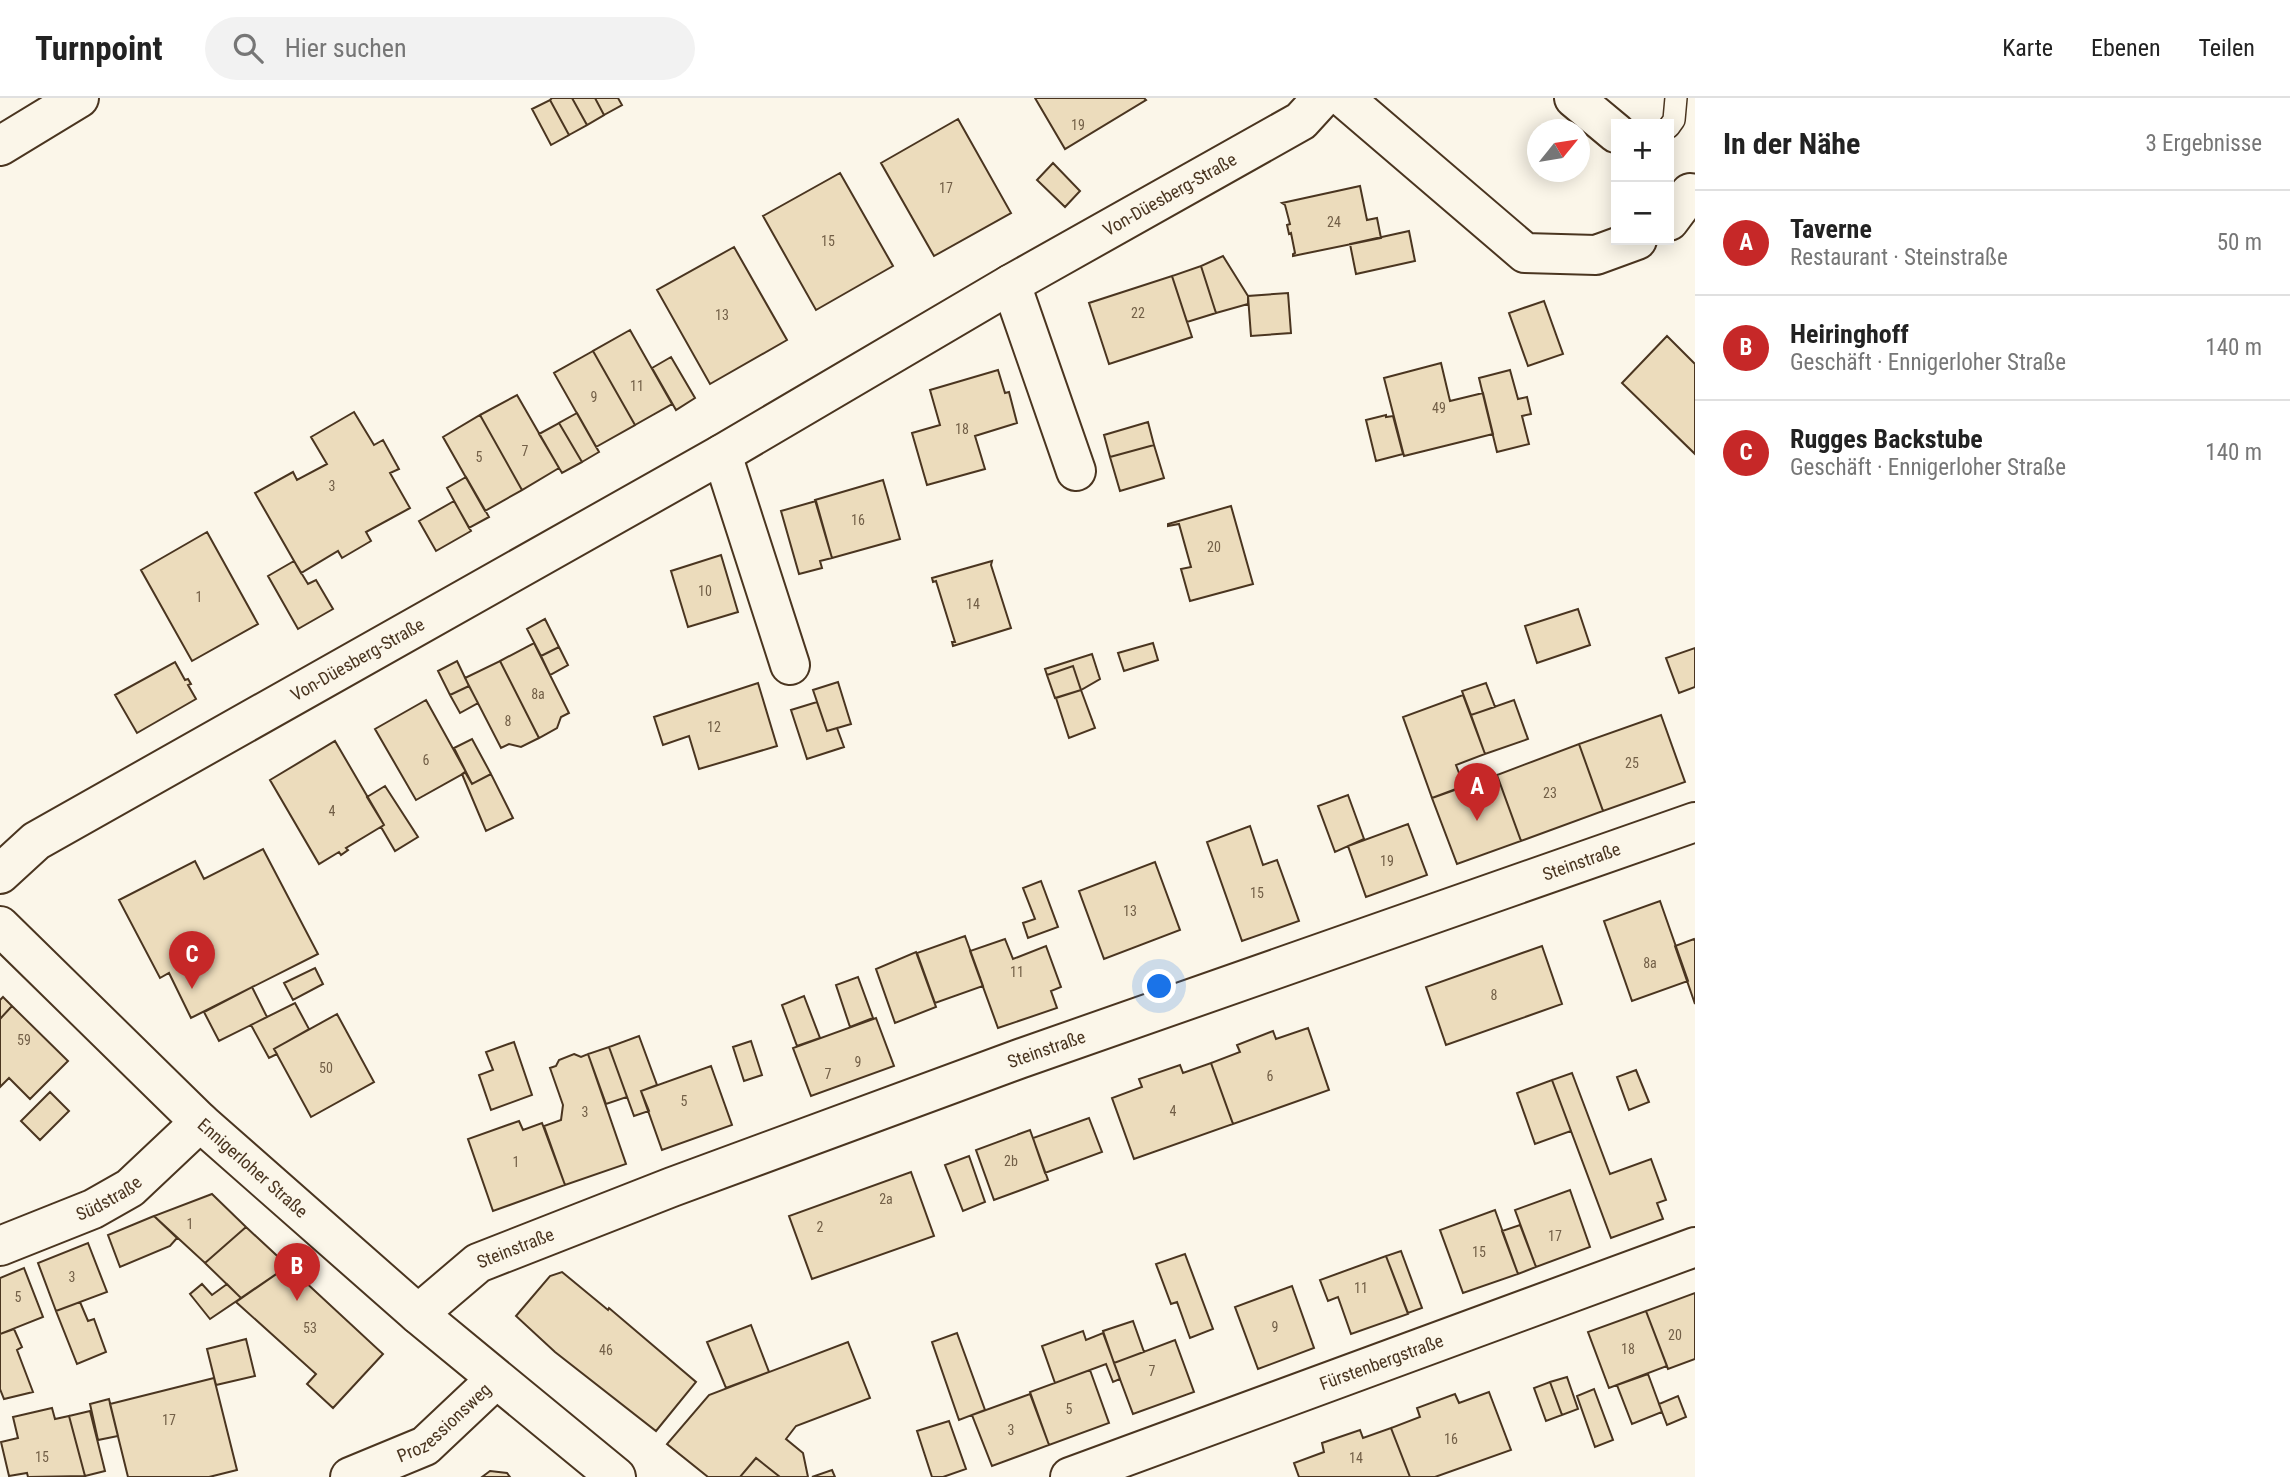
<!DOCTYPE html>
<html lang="de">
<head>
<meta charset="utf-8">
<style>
  :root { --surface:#fff; --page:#f2f2f2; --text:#222; --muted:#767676; --line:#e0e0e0; --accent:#c62828 }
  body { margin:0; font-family:"Roboto Condensed",sans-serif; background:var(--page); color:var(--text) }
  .controls { position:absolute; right:21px; top:21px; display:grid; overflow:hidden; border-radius:0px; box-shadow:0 4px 18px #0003 }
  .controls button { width:63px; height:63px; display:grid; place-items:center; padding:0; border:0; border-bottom:2px solid var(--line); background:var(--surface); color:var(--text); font:35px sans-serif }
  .compass { position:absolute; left:1527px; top:21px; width:63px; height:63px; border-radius:50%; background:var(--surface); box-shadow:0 4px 18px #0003; rotate:60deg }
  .you { position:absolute; left:1160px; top:889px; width:24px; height:24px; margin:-18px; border:5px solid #fff; border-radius:50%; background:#1a73e8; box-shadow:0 0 0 10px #1a73e833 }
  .badge { display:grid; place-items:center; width:46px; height:46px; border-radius:50%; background:var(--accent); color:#fff; font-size:23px; font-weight:700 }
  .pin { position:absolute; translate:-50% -58px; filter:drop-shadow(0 2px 4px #0008) }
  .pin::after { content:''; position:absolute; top:37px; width:24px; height:21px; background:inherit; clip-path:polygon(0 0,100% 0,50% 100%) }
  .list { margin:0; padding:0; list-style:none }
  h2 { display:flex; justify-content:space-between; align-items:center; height:91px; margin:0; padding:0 28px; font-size:30px }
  h2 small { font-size:23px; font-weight:400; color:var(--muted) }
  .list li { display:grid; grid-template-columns:46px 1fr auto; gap:21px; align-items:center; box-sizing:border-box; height:105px; padding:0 28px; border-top:2px solid var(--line) }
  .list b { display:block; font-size:26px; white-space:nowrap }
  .list p { margin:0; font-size:23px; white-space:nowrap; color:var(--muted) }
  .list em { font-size:23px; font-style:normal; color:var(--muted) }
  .icon { flex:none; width:38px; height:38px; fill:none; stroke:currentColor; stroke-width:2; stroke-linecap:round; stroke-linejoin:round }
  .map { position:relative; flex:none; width:1695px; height:1379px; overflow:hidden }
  header { display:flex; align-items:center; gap:42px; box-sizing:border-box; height:98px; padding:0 35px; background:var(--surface); border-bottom:2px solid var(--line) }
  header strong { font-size:33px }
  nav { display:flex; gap:38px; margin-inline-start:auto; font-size:24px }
  .search { width:490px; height:63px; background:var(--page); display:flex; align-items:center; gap:18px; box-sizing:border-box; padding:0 24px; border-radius:38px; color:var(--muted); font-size:26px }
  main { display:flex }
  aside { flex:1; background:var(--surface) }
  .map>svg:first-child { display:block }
</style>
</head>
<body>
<header>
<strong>Turnpoint</strong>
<div class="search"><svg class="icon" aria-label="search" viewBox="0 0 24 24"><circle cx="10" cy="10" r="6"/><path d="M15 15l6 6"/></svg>Hier suchen</div>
<nav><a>Karte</a><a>Ebenen</a><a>Teilen</a></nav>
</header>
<main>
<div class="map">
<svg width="1695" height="1379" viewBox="0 0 1695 1379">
  <rect width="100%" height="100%" fill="#fbf6e9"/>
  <path fill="#ecdcbc" stroke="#4a3520" stroke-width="2" d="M552 0H572L587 27 569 37 550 2Z
    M572 0H595L604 17 587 27Z
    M595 0H618L622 7 604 17Z
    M1035 0H1144L1146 2 1065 51Z
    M550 2 569 37 551 47 532 11Z
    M958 21 1011 115 934 158 881 65Z
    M1053 65 1080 93 1065 109 1037 82Z
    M840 75 893 168 816 212 763 118Z
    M1360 88 1367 122 1377 120 1381 140 1293 158V156L1295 155 1291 135 1289 136 1287 127 1290 126 1285 107 1282 105Z
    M1409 133 1415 163 1356 176 1350 146Z
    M734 149 787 242 710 286 657 192Z
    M1223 158 1248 198V206L1216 215 1201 168Z
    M1201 168 1216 215 1187 224 1172 178Z
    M1172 178 1192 239 1109 266 1089 205Z
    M1288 195 1291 235 1251 238 1248 198Z
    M1544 203 1563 256 1528 268 1509 215Z
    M630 232 672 306 635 327 593 253Z
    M1667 238 1695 266V356L1622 285Z
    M593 253 635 327 596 349 554 275Z
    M671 259 695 300 676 312 652 270Z
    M1441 265 1450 303 1483 295 1493 336 1404 358 1384 280Z
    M998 272 1005 295 1009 294 1017 325 975 338 985 371 927 387 912 335 940 327 930 292Z
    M1510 272 1518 301 1527 299 1531 316 1522 318 1529 346 1497 354 1479 280Z
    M517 297 559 370 522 392 480 317Z
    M354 314 374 347 383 342 399 371 390 375 410 410 366 434 371 443 342 460 338 453 301 475 255 395 293 374 297 382 327 366 311 339Z
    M577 315 599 354 582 364 559 325Z
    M480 317 522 392 485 413 443 339Z
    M1386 317V319L1393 318 1403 356 1376 363 1366 322Z
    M1148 324 1154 347 1110 359 1104 337Z
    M559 325 582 364 562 375 539 336Z
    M1154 347 1164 380 1120 393 1110 359Z
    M466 379 489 419 469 430 447 390Z
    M883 382 900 441 832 460 815 402Z
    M454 403 471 433 436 453 419 423Z
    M816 403 832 460 820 463 822 470 799 476 781 413Z
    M1231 408 1253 486 1190 503 1181 471 1191 469 1179 426 1168 428V426Z
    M207 434 258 526 192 563 141 472Z
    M721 457 738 514 688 529 671 473Z
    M294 463 308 486 316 482 333 511 298 531 268 478Z
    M992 463 991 467 1011 530 953 548 952 544H955L936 483 933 484 932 480Z
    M1578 511 1590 547 1537 565 1525 528Z
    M545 521 559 549 541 558 527 531Z
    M534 545 569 615 561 619 557 630 539 640 500 563Z
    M1153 545 1158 562 1124 573 1118 555Z
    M559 549 568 567 550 577 541 558Z
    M1695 550V589L1679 595 1666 560Z
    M1092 556 1100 581 1081 592 1073 568 1047 577 1045 571Z
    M457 563 469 588 450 597 438 573Z
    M500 563 539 640 521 649 509 646 501 650 465 580Z
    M175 564 185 582 188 581 191 586 188 587 196 601 137 635 115 597Z
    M1073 568 1081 592 1055 600 1047 577Z
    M838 584 851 626 827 633 813 592Z
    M758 585 777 648 699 671 689 638 663 647 654 619Z
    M1486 585 1495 609 1471 617 1462 593Z
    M469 588 478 605 460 615 450 597Z
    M1081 592 1095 630 1069 640 1056 600Z
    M1463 597 1485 656 1456 667 1464 688 1432 700 1403 619Z
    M426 602 466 674 416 702 375 631Z
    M1514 602 1528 641 1485 656 1471 617Z
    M817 604 827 633 837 630 844 649 807 661 791 612Z
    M1661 617 1685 684 1603 713 1579 646Z
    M472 641 491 676 472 686 454 650Z
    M335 643 384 727 346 750 348 752 341 757 339 754 319 766 270 682Z
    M1579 646 1603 713 1521 743 1497 677Z
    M465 674 472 686 491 676 513 720 486 733 462 676Z
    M1497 677 1521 743 1457 766 1432 700Z
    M385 688 418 739 395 753 381 729 384 727 367 699Z
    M1348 697 1364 741 1335 754 1318 708Z
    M1408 726 1427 777 1366 799 1348 748Z
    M1250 728 1263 767 1277 762 1299 823 1242 843 1207 744Z
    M263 751 318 856 191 920 169 875 160 880 119 802 195 763 204 781Z
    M1155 764 1180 832 1104 861 1079 793Z
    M1041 783 1058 829 1028 840 1023 825 1035 821 1023 790Z
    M1660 803 1688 883 1632 903 1604 823Z
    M965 838 983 888 935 905 917 855Z
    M1005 841 1013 861 1046 848 1061 889 1051 893 1057 910 998 930 970 853Z
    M1694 841 1695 843V906L1675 848Z
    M1542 848 1562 906 1446 947 1426 889Z
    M916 854 936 909 895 925 876 871Z
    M315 870 323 886 293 902 284 885Z
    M858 879 873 920 850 929 836 887Z
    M252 889 267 919 219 943 204 914Z
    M804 898 820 940 797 948 782 907Z
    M3 899 12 908 0 921V902Z
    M295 905 309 931 274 951 277 956 269 960 251 927Z
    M12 908 68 963 30 1001 9 980 0 989V921Z
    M337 916 374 984 311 1019 274 951Z
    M876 920 894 968 811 998 793 950Z
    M1308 930 1329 992 1233 1026 1211 965 1240 954 1237 947 1273 933 1276 941Z
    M639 938 657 987 641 993 649 1013 634 1018 609 949Z
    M751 943 762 977 744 983 733 949Z
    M514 944 532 997 491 1012 479 977 493 972 486 954Z
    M609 949 627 999 606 1006 588 956Z
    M574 956 581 959 588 956 626 1066 565 1087 544 1028 561 1022 563 1007 550 970 556 968 559 962Z
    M1211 965 1233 1026 1134 1061 1112 1000 1142 989 1139 981 1180 967 1183 975Z
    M711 968 732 1027 662 1052 641 993Z
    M1636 972 1649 1004 1629 1012 1617 979Z
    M1572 975 1610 1076 1651 1061 1666 1102 1657 1105 1663 1121 1611 1140 1552 982Z
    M1552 982 1571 1033 1535 1046 1517 995Z
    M50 994 69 1013 40 1042 21 1023Z
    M1089 1020 1102 1054 1045 1075 1033 1040Z
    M519 1023 523 1032 542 1025 565 1087 493 1113 468 1041Z
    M1030 1032 1048 1082 994 1102 976 1052Z
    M969 1058 985 1104 963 1113 945 1067Z
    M911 1074 934 1138 812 1181 789 1118Z
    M1570 1092 1590 1149 1536 1169 1515 1112Z
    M212 1096 246 1129 205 1165 154 1118Z
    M1495 1112 1518 1176 1463 1195 1440 1132Z
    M154 1118 177 1140 170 1148 120 1169 108 1137Z
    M1520 1127 1536 1169 1518 1176 1502 1133Z
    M246 1129 288 1168 241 1200 205 1165Z
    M88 1145 107 1194 56 1213 38 1165Z
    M1401 1153 1422 1210 1408 1215 1386 1158Z
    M1185 1156 1213 1231 1190 1240 1177 1204 1171 1206 1156 1166Z
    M1386 1158 1408 1216 1351 1236 1338 1199 1328 1203 1320 1182Z
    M288 1168 383 1256 333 1310 307 1286 316 1276 236 1204Z
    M24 1170 43 1219 0 1236V1180Z
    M562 1174 608 1212 609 1210 696 1284 656 1333 555 1254 516 1218 550 1178Z
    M202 1186 212 1197 227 1186 241 1200 210 1221 190 1196Z
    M1292 1188 1314 1250 1258 1271 1235 1209Z
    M1695 1195V1261L1668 1271 1646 1213Z
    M80 1204 88 1223 94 1221 106 1254 77 1266 56 1213Z
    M1646 1213 1667 1268 1609 1290 1588 1234Z
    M1133 1223 1144 1254 1114 1265 1103 1233Z
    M751 1227 769 1274 726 1290 707 1244Z
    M14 1231 22 1249 17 1252 33 1294 4 1301 0 1291V1236Z
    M1083 1233 1086 1242 1103 1235 1120 1281 1113 1284 1106 1266 1055 1285 1042 1248Z
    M957 1235 985 1312 959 1322 932 1244Z
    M246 1241 255 1278 216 1287 207 1251Z
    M1175 1242 1194 1294 1133 1316 1114 1265Z
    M848 1244 870 1300 796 1328 786 1341 803 1355 808 1379H780L756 1360 740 1379H708L667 1346 709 1297Z
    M1090 1272 1109 1325 1049 1347 1030 1294Z
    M1648 1276 1662 1314 1632 1326 1617 1287Z
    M1567 1279 1578 1311 1562 1317 1550 1284Z
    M214 1280 237 1372 209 1379H128L110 1306Z
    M1550 1284 1562 1317 1546 1323 1534 1290Z
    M1594 1291 1613 1342 1595 1349 1577 1298Z
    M1489 1294 1511 1352 1435 1379H1410L1391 1330 1420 1319 1417 1310 1455 1296 1459 1305Z
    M1030 1296 1049 1347 992 1368 972 1317Z
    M1678 1298 1686 1319 1667 1327 1659 1306Z
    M109 1301 118 1338 98 1342 90 1306Z
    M52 1310 55 1321 69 1318 85 1378 28 1379 27 1375 9 1378 1 1344 18 1340 13 1319Z
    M90 1313 105 1373 85 1378 69 1318Z
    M949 1323 966 1371 943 1379H932L917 1333Z
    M1391 1330 1410 1379H1299L1294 1365 1324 1354 1322 1345 1360 1332 1363 1340Z
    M756 1360 780 1379H740Z
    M832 1372 835 1379H812Z
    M490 1373 507 1375 510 1379H482Z"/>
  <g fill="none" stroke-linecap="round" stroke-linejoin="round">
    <g stroke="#4a3520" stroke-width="24">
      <path id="lane" d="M1669 29 1674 22 1676 0"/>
    </g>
    <g stroke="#4a3520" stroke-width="42">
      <g id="street">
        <path d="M1344 0 1525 155 1596 157 1637 142"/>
        <path d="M1574 0 1616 35"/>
        <path d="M0 48 79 0"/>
        <path d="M1669 123 1690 95"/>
        <path d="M1011 186 1076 373"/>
        <path d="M722 356 790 567"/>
        <path id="s1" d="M0 776 36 743 722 356 1011 186 1301 23 1322 0"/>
        <path id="s2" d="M0 1148 93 1111 130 1090 200 1024"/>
        <path id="s3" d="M418 1216 478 1165 672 1089 1019 961 1695 724"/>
        <path id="s4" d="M350 1379 425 1348 495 1282"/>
        <path id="s5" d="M1070 1379 1695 1149"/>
      </g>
    </g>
    <g stroke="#4a3520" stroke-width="42">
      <g id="secondary">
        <path id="s6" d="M0 828 200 1024 418 1216 616 1379"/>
      </g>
    </g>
    <use href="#lane" stroke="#fbf6e9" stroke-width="21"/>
    <use href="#street" stroke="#fbf6e9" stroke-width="38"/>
    <use href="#secondary" stroke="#fbf6e9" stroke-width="38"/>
  </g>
  <g text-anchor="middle" stroke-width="5" stroke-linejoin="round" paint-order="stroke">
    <g font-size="14" fill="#725f47">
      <text x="1078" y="32">19</text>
      <text x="946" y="95">17</text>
      <text x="1334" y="129">24</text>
      <text x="828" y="148">15</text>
      <text x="1138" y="220">22</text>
      <text x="722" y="222">13</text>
      <text x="637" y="293">11</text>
      <text x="594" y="304">9</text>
      <text x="1439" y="315">49</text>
      <text x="962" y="336">18</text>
      <text x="525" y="358">7</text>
      <text x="479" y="364">5</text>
      <text x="332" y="393">3</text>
      <text x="858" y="427">16</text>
      <text x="1214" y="454">20</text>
      <text x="705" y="498">10</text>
      <text x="199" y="504">1</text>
      <text x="973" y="511">14</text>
      <text x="538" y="601">8a</text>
      <text x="508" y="628">8</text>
      <text x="714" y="634">12</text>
      <text x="426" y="667">6</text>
      <text x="1632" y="670">25</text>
      <text x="1550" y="700">23</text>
      <text x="332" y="718">4</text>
      <text x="1387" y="768">19</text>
      <text x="1257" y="800">15</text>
      <text x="1130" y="818">13</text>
      <text x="1650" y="870">8a</text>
      <text x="1017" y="879">11</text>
      <text x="1494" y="902">8</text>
      <text x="24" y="947">59</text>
      <text x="858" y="969">9</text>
      <text x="326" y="975">50</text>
      <text x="828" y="981">7</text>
      <text x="1270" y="983">6</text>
      <text x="684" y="1008">5</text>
      <text x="1173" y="1018">4</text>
      <text x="585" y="1019">3</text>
      <text x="1011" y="1068">2b</text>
      <text x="516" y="1069">1</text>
      <text x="886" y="1106">2a</text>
      <text x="190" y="1131">1</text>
      <text x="820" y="1134">2</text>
      <text x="1555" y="1143">17</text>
      <text x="1479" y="1159">15</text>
      <text x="72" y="1184">3</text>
      <text x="1361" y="1195">11</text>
      <text x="18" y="1204">5</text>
      <text x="1275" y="1234">9</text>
      <text x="310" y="1235">53</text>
      <text x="1675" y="1242">20</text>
      <text x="1628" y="1256">18</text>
      <text x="606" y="1257">46</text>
      <text x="1152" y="1278">7</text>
      <text x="1069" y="1316">5</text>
      <text x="169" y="1327">17</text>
      <text x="1011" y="1337">3</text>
      <text x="1451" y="1346">16</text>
      <text x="42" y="1364">15</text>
      <text x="1356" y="1365">14</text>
    </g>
    <g font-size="18" fill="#4a3520" stroke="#fbf6e9">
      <text dy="6" stroke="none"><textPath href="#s1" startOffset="1354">Von-Düesberg-Straße</textPath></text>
      <text dy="6" stroke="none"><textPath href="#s1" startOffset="418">Von-Düesberg-Straße</textPath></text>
      <text dy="6" stroke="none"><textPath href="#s3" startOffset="1253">Steinstraße</textPath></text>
      <text dy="6" stroke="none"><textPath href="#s3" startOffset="686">Steinstraße</textPath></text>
      <text dy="6" stroke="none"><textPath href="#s6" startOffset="350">Ennigerloher Straße</textPath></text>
      <text dy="6" stroke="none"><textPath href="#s2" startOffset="119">Südstraße</textPath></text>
      <text dy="6" stroke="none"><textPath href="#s3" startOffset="119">Steinstraße</textPath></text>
      <text dy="6" stroke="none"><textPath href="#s5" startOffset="332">Fürstenbergstraße</textPath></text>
      <text dy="6" stroke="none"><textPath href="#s4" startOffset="110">Prozessionsweg</textPath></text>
    </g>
  </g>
</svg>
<div class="controls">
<button>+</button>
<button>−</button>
</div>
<svg class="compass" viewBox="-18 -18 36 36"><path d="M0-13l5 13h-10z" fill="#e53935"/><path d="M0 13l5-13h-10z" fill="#767676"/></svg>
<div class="you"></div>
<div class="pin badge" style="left:1477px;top:723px">A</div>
<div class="pin badge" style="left:297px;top:1203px">B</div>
<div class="pin badge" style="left:192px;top:891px">C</div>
</div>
<aside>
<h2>In der Nähe<small>3 Ergebnisse</small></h2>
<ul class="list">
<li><span class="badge">A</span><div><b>Taverne</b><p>Restaurant · Steinstraße</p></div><em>50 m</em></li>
<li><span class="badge">B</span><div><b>Heiringhoff</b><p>Geschäft · Ennigerloher Straße</p></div><em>140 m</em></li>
<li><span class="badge">C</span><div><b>Rugges Backstube</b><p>Geschäft · Ennigerloher Straße</p></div><em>140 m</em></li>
</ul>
</aside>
</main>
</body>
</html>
